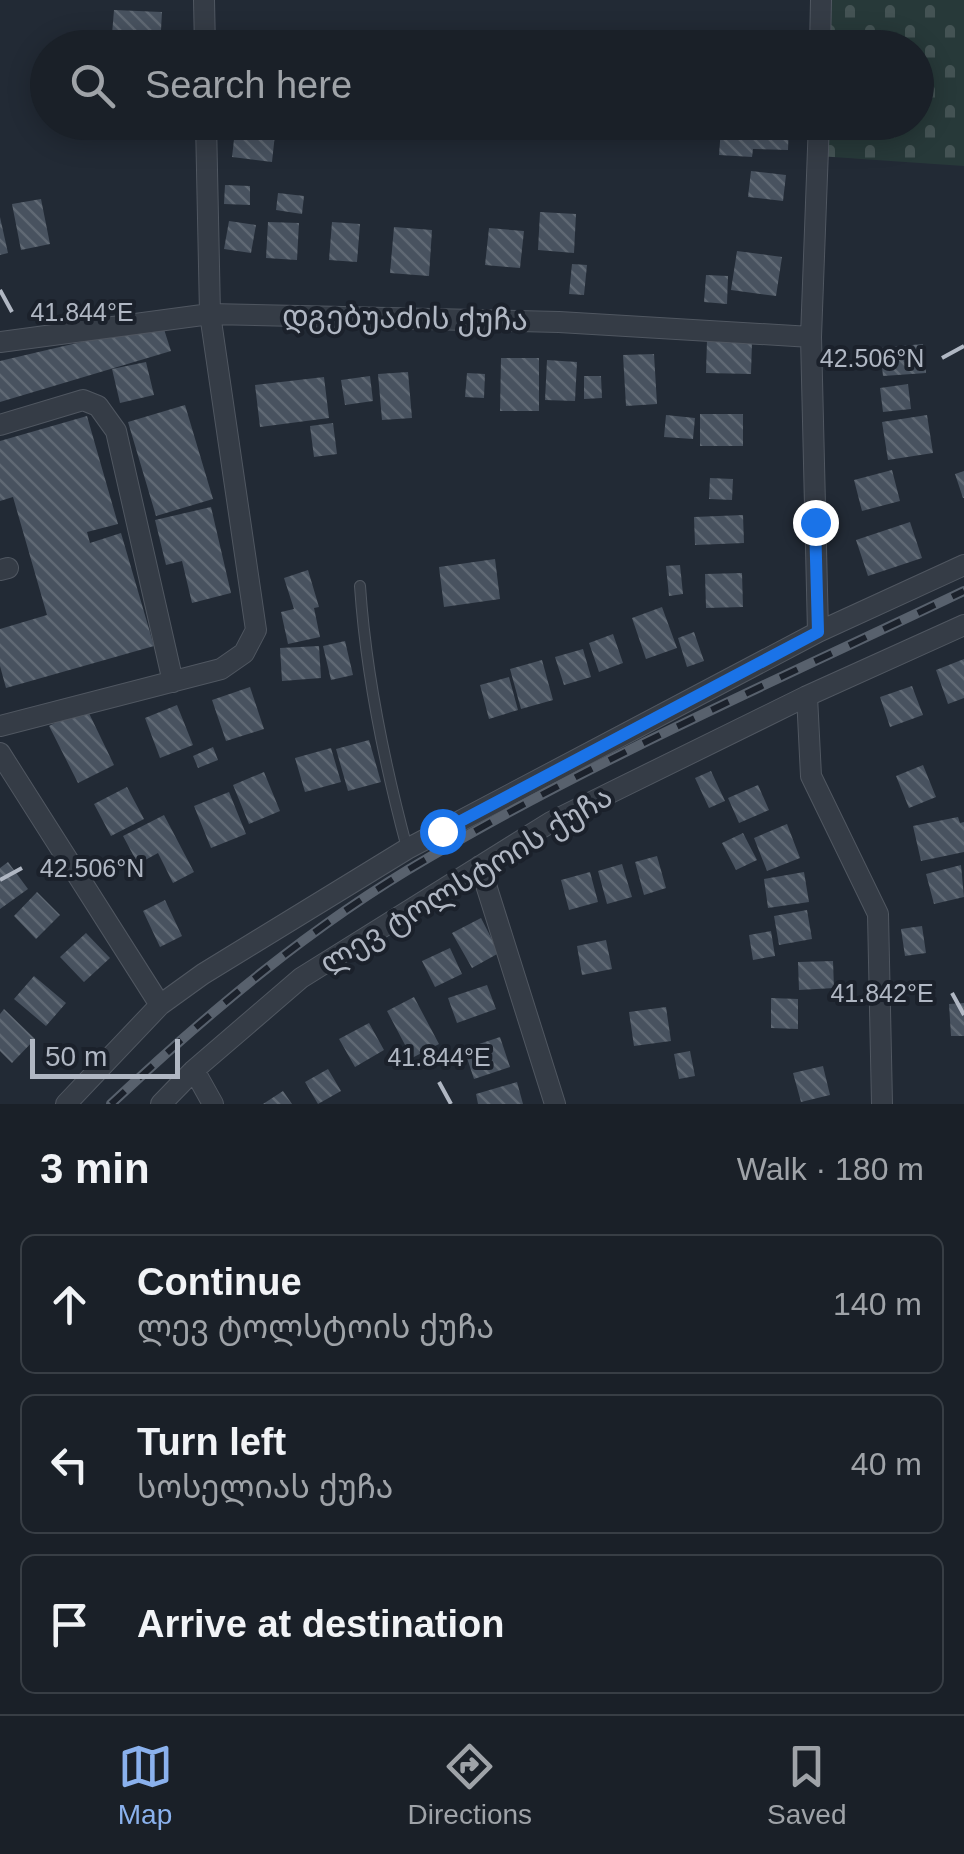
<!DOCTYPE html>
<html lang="en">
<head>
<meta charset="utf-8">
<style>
  :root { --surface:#1a2028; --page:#232830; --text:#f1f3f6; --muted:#9fa3a8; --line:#383e45; --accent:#8ab1ed }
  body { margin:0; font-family:Arial,"Noto Sans Georgian",sans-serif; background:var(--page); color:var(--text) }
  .scale { position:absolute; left:30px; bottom:25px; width:150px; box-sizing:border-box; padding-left:10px; border:5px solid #b0b7c3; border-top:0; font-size:28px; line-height:35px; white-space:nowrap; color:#b0b7c3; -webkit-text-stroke:8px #1b212b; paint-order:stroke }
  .stop { position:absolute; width:30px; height:30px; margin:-22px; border:8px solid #1a73e8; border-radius:50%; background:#fff }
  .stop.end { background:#1a73e8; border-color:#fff; box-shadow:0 2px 10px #0008 }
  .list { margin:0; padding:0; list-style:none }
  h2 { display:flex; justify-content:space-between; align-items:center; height:130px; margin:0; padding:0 40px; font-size:42px }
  h2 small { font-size:32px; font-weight:400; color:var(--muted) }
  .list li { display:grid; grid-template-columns:65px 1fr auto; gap:30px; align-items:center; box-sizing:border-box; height:140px; margin:0 20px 20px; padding:0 20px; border:2px solid var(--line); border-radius:15px }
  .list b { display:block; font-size:38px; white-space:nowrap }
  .list p { margin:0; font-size:32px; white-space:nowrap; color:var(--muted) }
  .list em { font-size:32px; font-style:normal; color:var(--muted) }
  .icon { flex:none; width:55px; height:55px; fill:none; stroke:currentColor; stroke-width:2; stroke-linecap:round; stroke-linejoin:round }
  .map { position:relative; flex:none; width:964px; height:1104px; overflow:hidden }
  .search { position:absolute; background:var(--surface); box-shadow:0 5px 25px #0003; left:30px; right:30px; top:30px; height:110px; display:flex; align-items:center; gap:25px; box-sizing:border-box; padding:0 35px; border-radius:55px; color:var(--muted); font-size:38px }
  .sheet { height:610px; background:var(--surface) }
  nav { display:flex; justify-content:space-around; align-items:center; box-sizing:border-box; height:140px; border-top:2px solid var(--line); background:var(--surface); font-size:28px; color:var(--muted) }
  nav a { display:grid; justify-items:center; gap:5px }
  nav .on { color:var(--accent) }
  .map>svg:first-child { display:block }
</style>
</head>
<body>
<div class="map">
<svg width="964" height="1104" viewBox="0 0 964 1104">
  <defs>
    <pattern id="cemetery-stones" width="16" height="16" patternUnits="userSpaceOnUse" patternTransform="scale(2.5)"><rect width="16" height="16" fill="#273939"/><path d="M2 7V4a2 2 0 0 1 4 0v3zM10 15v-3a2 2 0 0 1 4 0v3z" fill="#445354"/></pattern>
    <pattern id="building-back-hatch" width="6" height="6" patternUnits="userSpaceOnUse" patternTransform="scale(2.5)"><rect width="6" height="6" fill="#48525f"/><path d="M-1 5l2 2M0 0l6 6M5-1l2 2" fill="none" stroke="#606974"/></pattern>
  </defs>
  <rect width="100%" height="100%" fill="#222a35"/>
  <path fill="url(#cemetery-stones)" d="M821 0H964V166L818 156 819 123 916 122V48L820 47Z"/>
  <path fill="url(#building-back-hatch)" d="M114 10 162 12 160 48 111 46Z
    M236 122 276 125 272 162 232 157Z
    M752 122H789L788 150 753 149 752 157 719 155 721 128 752 130Z
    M751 171 786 175 783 201 748 197Z
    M225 185 250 186V205L224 204Z
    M278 193 304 196 302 214 276 210Z
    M41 199 50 244 21 250 12 204Z
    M540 212 576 214 574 253 538 250Z
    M0 217 8 253 0 255Z
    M229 221 256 225 251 253 224 249Z
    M268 222 299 223 297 260 266 258Z
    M332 222 360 224 357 262 329 260Z
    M394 227 432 230 429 276 390 273Z
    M489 228 524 231 520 268 485 265Z
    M737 251 782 257 776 296 731 290Z
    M572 264 587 265 584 295 569 294Z
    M706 275 728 276 727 304 704 302Z
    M162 323 171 351 0 402V361Z
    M707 340 752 342 751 374 706 373Z
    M923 344 926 373 883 376 880 348Z
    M654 354 657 404 626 406 623 355Z
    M501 358H539V411H500Z
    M547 360 577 362 575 401 545 400Z
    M146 362 154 395 120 403 112 369Z
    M408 372 412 418 382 420 378 374Z
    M467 373 485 374 484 398 465 397Z
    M370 376 373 401 345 405 341 380Z
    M584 376H601L602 398 584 399Z
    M324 377 329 418 260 427 255 385Z
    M908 384 911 409 883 412 880 388Z
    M185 405 213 499 156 516 128 422Z
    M700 414H743V446H700Z
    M666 415 695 418 693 439 664 437Z
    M927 415 933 453 888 460 882 422Z
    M87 416 118 524 87 532 90 543 121 533 154 646 6 688 0 666V629L47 615 13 497 0 501V441Z
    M333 423 337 454 314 457 310 426Z
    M892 470 900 501 862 511 854 480Z
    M964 471V498H963L955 474Z
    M710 478 733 479 732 500 709 499Z
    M211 507 231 593 192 603 182 561 166 565 155 520Z
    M743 515 744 543 695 545 694 517Z
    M910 522 922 558 868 576 856 540Z
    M495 559 500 599 444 607 439 567Z
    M680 565 683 594 669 596 666 566Z
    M308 570 319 607 314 608 320 637 288 644 281 612 294 609 284 578Z
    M742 573 743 607 706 608 705 574Z
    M662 607 677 648 646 659 632 618Z
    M694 632 704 661 687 667 678 638Z
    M613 634 623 663 599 672 589 643Z
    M345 641 353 675 331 680 323 646Z
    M319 646 321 678 282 681 280 648Z
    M583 649 591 677 564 685 555 657Z
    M964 659V698L948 704 936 670Z
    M542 660 553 700 521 709 510 669Z
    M509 677 518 710 489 719 480 685Z
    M912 686 923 715 890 727 880 697Z
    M250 687 264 729 226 741 212 700Z
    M177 705 193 745 160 758 145 718Z
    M86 707 114 765 78 783 49 726Z
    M369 740 381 782 348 791 336 749Z
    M213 747 218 760 198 768 193 756Z
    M331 748 341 782 305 792 295 758Z
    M923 765 936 797 909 808 896 776Z
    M711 771 725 801 709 808 695 778Z
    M264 772 280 811 249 824 233 785Z
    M758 785 769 810 739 823 728 798Z
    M127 787 144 819 111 836 94 804Z
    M229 792 246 834 211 848 194 806Z
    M164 815 194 872 173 883 158 853 138 864 123 836Z
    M958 817 960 823 964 822V852L921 861 913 826Z
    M787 824 800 858 767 871 754 838Z
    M743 833 757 860 736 870 722 843Z
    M657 856 666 888 644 895 635 862Z
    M8 862 28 889 0 909V868Z
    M622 864 632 897 607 904 598 871Z
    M961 865 964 897 934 904 926 874Z
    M590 872 598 902 569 910 561 880Z
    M804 872 809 902 768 908 764 879Z
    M37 892 60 915 36 939 14 916Z
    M165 900 182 936 160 947 143 911Z
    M807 910 812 939 779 945 774 916Z
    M481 918 499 953 472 968 452 933Z
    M922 926 926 953 905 956 901 929Z
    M771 931 775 956 753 960 749 935Z
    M86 933 110 958 84 982 60 957Z
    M606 940 612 969 582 975 577 946Z
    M450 948 462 974 435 987 422 961Z
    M833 961 834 988 799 990 798 962Z
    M34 976 66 1003 46 1026 14 999Z
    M487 985 496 1009 457 1023 448 998Z
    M414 997 439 1044 412 1058 387 1011Z
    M771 998 798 999V1029L771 1028Z
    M964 1003V1036H951L949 1004Z
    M666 1007 671 1041 634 1046 629 1012Z
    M4 1009 35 1039 12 1063 0 1051V1014Z
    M369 1023 384 1050 355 1067 339 1039Z
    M500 1037 510 1067 474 1079 464 1049Z
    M690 1051 695 1076 679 1079 674 1054Z
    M823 1066 830 1095 801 1102 793 1073Z
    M328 1069 341 1091 318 1104 305 1082Z
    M517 1082 523 1104H478L476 1094Z
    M283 1091 292 1104H263Z"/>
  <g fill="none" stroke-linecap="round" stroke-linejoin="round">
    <g stroke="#505761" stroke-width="12">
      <path id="lane" d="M360 586C366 675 384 762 407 848"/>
    </g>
    <g stroke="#505761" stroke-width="22">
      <path id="street" d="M204 0 205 48
        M820 48 821 0
        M0 342 210 314 559 322 811 337
        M0 425 83 400 98 406 116 431 173 682
        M0 570 8 568
        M818 632 811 337 819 122
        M807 696 811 776 878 914 882 1104
        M0 726 221 669 244 653 256 630 210 314 206 122
        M0 753 160 1005
        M480 866 555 1104
        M194 1070 213 1104
        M66 1104 160 1005 203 974 407 849 818 632 964 565
        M161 1104 194 1070 301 978 551 822 807 696 964 625"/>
    </g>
    <use href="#lane" stroke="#353c46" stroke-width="10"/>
    <use href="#street" stroke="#353c46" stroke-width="20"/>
    <g stroke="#58616d" stroke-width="10">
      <path id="rail" d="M111 1104C208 1013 312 925 428 858 600 757 784 677 964 591"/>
    </g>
    <use href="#rail" stroke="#1b212b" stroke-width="6" stroke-dasharray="19" stroke-linecap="butt"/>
  </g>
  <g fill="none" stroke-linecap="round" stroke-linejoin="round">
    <path stroke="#1a73e8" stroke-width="12" d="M442 831 818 632 815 522"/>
  </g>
  <path fill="none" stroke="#b0b7c3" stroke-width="4" d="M0 290 12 312M942 358 964 346M0 880 22 868M952 993 964 1015M439 1082 451 1104"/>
  <g text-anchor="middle" stroke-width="8" stroke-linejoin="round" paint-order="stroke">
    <g font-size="30" fill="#b0b7c3" stroke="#1b212b">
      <text transform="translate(405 318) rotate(1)" y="10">დგებუაძის ქუჩა</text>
      <text transform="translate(466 880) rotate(-31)" y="10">ლევ ტოლსტოის ქუჩა</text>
    </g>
  </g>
  <g font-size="25" text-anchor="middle" fill="#b0b7c3" stroke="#1b212b" stroke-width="8" stroke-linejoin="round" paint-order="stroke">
    <text x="82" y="321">41.844°E</text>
    <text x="872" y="367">42.506°N</text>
    <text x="92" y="877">42.506°N</text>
    <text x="882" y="1002">41.842°E</text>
    <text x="439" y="1066">41.844°E</text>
  </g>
</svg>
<div class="scale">50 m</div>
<div class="stop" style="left:442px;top:831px"></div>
<div class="stop end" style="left:815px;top:522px"></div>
<div class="search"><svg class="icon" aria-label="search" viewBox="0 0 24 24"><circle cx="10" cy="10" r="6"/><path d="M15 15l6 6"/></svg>Search here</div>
</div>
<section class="sheet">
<h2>3 min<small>Walk · 180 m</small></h2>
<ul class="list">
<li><svg class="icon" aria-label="ahead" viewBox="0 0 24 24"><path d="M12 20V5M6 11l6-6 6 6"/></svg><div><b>Continue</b><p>ლევ ტოლსტოის ქუჩა</p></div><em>140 m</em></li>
<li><svg class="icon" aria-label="left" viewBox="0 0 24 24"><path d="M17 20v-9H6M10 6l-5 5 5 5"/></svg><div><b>Turn left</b><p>სოსელიას ქუჩა</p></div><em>40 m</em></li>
<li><svg class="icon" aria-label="arrive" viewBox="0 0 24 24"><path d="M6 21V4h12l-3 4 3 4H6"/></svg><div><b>Arrive at destination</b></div></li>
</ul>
</section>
<nav>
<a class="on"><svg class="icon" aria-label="map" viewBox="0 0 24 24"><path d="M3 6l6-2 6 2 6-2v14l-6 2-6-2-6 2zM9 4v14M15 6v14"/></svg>Map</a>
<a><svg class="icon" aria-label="directions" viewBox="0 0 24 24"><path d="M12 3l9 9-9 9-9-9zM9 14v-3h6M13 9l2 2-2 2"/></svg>Directions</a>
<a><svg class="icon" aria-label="saved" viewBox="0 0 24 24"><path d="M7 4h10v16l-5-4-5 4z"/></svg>Saved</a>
</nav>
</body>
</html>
